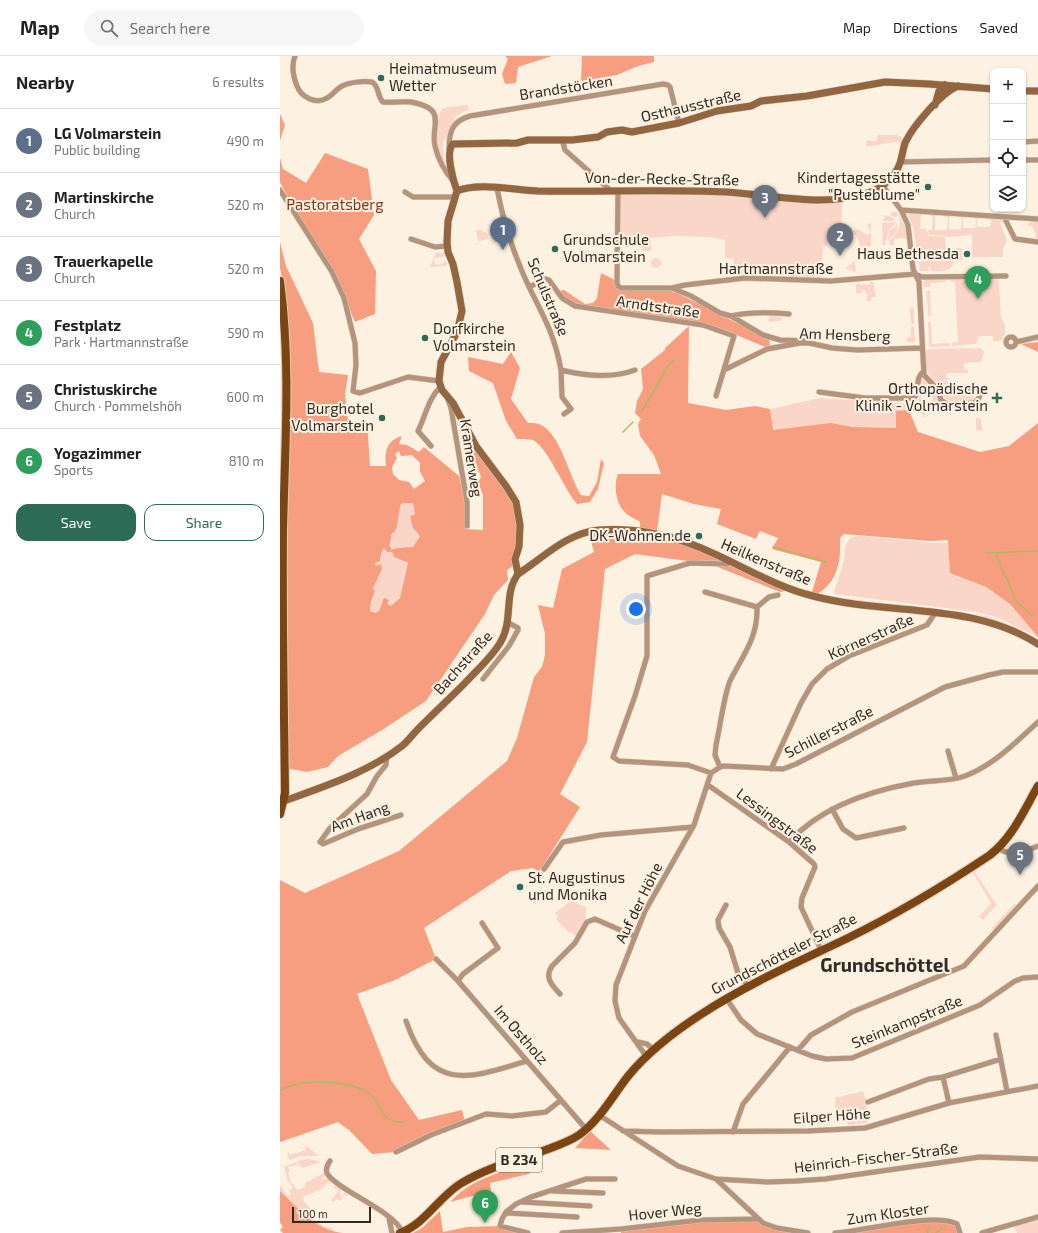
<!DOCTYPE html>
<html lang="en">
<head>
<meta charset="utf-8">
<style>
  :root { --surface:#fff; --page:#f6f6f6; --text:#202124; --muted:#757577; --line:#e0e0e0; --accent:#2e6b57 }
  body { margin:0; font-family:"Exo 2",sans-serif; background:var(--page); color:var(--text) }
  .controls { position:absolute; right:12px; top:12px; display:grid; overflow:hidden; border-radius:8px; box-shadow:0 1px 3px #0004 }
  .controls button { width:36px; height:36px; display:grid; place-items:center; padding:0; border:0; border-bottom:1px solid var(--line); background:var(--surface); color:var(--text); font:20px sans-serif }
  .scale { position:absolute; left:12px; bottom:10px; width:79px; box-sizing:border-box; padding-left:4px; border:2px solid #302b25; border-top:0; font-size:11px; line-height:14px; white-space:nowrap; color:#302b25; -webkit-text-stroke:3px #fdf2e1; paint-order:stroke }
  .you { position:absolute; left:356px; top:553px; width:14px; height:14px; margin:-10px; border:3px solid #fff; border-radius:50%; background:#1a73e8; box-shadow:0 0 0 6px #1a73e833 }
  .badge { display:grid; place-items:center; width:26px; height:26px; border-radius:50%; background:var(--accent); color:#fff; font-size:13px; font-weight:700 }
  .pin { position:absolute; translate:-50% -33px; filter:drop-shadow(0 1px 2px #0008) }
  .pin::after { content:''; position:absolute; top:21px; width:14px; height:12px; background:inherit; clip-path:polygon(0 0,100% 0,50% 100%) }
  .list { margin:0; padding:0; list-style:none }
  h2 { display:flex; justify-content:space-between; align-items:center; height:52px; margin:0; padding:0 16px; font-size:17px }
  h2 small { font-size:13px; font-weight:400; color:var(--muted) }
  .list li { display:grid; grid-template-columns:26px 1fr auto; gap:12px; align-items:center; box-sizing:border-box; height:64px; padding:0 16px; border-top:1px solid var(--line) }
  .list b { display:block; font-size:15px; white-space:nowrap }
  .list p { margin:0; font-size:13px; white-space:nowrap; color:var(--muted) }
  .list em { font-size:13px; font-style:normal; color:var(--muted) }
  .actions { display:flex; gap:8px; padding:12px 16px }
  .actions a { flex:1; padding:9px 0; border:1px solid var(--accent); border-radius:12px; text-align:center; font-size:14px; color:var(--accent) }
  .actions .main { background:var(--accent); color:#fff }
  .icon { flex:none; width:22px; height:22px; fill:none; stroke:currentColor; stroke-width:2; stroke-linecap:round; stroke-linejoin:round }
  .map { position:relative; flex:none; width:758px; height:1177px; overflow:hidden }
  header { display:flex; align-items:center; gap:24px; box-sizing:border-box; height:56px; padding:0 20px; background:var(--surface); border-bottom:1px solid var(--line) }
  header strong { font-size:19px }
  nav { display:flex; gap:22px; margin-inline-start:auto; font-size:14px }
  .search { width:280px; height:36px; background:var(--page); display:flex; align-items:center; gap:10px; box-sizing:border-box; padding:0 14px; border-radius:22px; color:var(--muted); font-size:15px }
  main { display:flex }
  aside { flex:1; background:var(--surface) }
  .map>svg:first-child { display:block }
</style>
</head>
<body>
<header>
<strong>Map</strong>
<div class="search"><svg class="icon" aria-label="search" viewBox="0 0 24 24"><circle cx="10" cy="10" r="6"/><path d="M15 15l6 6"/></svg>Search here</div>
<nav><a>Map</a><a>Directions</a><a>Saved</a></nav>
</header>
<main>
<aside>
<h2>Nearby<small>6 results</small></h2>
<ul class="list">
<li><span class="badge" style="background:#5c6f8a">1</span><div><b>LG Volmarstein</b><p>Public building</p></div><em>490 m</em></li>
<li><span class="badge" style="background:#6b7280">2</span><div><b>Martinskirche</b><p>Church</p></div><em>520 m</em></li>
<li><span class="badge" style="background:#6b7280">3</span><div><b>Trauerkapelle</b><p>Church</p></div><em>520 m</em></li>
<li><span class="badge" style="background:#2e9e5b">4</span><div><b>Festplatz</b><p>Park · Hartmannstraße</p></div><em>590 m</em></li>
<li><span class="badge" style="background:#6b7280">5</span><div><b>Christuskirche</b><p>Church · Pommelshöh</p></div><em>600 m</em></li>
<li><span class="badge" style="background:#2e9e5b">6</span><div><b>Yogazimmer</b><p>Sports</p></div><em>810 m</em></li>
</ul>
<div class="actions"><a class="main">Save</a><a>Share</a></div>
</aside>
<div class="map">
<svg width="758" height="1177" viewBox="0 0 758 1177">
  <rect width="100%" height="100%" fill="#fdf2e1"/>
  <path fill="#fad6c9" d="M187 49 190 52 176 60 165 84 163 85 164 102 168 117 158 95 156 76 160 56 162 53 168 51Z
    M598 79H617L623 82 620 90V85L586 91 587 84 596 86Z
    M341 139H433L541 147 563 145 560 180 548 181 547 190H543L541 223 454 217V203L445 202V184L430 181 391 180 340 185Z
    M616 155 625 170 628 184 623 182 614 183V189H610L609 186C616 178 623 170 618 160L615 161 609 158Z
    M631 157 644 158 641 159 640 173H645L649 180 665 181 666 193 682 192V204H675C671 216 662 216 651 215L650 211H648L649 215H640L639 206 644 205 643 198 637 197 633 171 628 160Z
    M650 158 659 159 655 161V174H667L668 161H664V159L673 160 669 161V173L681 174 682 162 678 161V160H687V162H683V172H695L696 163 692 161H701V163H697V171H710L711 164 706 163V162L721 163 723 166 720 167 727 184 723 193V201H692V179L669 181 650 179 647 174H652L653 160H650Z
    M605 159 613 161 615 165H603Z
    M752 165H758V183L754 181 756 179 752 170 749 171 748 168Z
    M616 166 614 170 609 173 605 189H603L602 167Z
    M618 166 617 174 608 186 609 174 615 171Z
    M591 167V190L580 192C579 183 577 178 568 176V173L571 171 573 174 577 173 588 179 591 177 587 169Z
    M196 174H202L203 176H206L209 183 198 185Z
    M362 184H371V195H362Z
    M156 197H165V199L164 201H156L154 204 155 209 162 208 165 205 167 207 166 210 150 211Z
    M371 207a5 5 0 1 1 10 0a5 5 0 1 1-10 0Z
    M247 203 256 206 259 221 252 223Z
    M575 205 576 216 565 212 566 211Z
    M716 222 719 226 721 261 725 269V278L721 285H713V280H698V284L696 288 672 290V287L678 286 675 226H671V223Z
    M665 223 666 226 650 227V231H644L643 226 646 224Z
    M590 226H593L596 241H591V244L593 245H586L588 238H586L585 234H582V237H576V229L579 227 580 229 590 228Z
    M646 235H650L651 260H648L649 264Z
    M630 252H634V268H631Z
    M489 259 502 261V264L489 266Z
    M648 266H651L652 288 670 287V290L649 291Z
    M634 270 635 286H627V282L634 280H631V271Z
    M700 292 704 296 701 306 684 307V314L688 313V317H667L666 320 669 323 663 325 668 326V332C649 331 642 309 647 293Z
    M641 321 656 336 661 347H649L653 345 652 339 648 336 639 338Z
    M688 335 695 339 692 344C681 345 667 350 662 338Z
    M639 339H641V347H646L645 362 636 350Z
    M540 342 630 348 629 354 616 355V372L573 371 551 367 493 375 490 353Z
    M696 362 701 363 702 375 696 374Z
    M122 447H133L135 458 133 472 140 480 130 494H110C106 485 115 478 117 470 119 464 119 456 119 450Z
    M579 480 653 487H669L670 517 705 531 730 548 758 581 719 562 697 556 555 538 554 536 564 504 565 492 569 482Z
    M104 492 107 496H112L114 501 128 508 120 542 111 550 101 548 99 555 95 557 90 555 95 535 93 532C96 524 101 518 102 510L101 508 96 510 95 507Z
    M562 542 641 551V552L562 543Z
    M704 559 736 571 758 584V586L735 573 703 561Z
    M694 815 717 849 703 864 699 861 711 847 693 817Z
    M291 845 306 851V863L297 882 291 876 289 877 276 863 278 861 275 857Z
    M734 848 738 850 716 875 712 872Z
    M583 1035 587 1046V1067L568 1069 566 1063H556L555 1042Z
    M25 1089 39 1100H21L10 1104 7 1098 9 1097 10 1099 26 1094Z
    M29 1103 41 1106 22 1112 17 1105Z
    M16 1106 18 1109 8 1111 10 1116 8 1117 11 1125 8 1126 4 1111Z
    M44 1117 46 1119 43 1122 45 1124 40 1128 48 1121 52 1129 48 1126 38 1136 37 1134 33 1137 24 1140 23 1144 30 1152 29 1156 34 1157 35 1161 31 1158 29 1160 44 1170 53 1172V1175L56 1176C33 1171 17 1151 0 1135V1129L8 1140 11 1138 9 1133H12L13 1131 9 1127 11 1126 17 1134 25 1131V1127Z
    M54 1129 62 1133 59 1137 62 1140 65 1136 68 1140 64 1139 60 1145 56 1143 54 1146 51 1144 58 1135 54 1131Z
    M758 1161V1177H737L733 1168Z"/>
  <path fill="#f69e7f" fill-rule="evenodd" d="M225 0H272L238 11 236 27 225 28 222 18 228 3Z
    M302 0H374V6L358 10 337 19 301 25Z
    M0 58 5 69 0 85Z
    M45 97 88 113 94 159 79 183 96 215 95 258 75 266 53 215 15 155 11 140 8 142 0 126V102L3 113 26 127Z
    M0 186 6 210 33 267 39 316 68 319 65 338 68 366 87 365 90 410H106C104 396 107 384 122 380L119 388 127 389 139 396 144 391 179 420 185 445V473L203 474V439L198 426 201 421 188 387V381C202 406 233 433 236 461 238 470 237 480 236 489 235 496 232 503 233 510L227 514 228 524 214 539 205 558 146 645 102 674 58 700 48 711 27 716 11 713 6 717 3 227 0 212ZM119 395 121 400 132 399 140 407V416L145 425 134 433 129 426 119 424 113 418 112 411 117 402 115 398ZM122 447H133L135 458 130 461 133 472 140 480 133 491 118 492 111 494V491H109L112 477H114L117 471 120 450ZM104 492 107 496H112L114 501 128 507 120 542 111 550 107 548 109 544 104 542 99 555 95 557 90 555 91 546 95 535 93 532 102 513 101 508 96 510 95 507 100 505 101 497Z
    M321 217 335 224 337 233 350 235 388 234 397 237 489 283 490 289 488 291H485L440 272 421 267 297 249 284 241 279 235 284 234 305 248 313 247 317 242Z
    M409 270 408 347 446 354 475 350 490 353 493 374 551 367 573 371 616 372V355L629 354 638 376 700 396 729 390 758 367V581L730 548 706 531 670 517 668 484 650 485 564 478 560 482C561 504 558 526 537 538L532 536 541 506 492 493 498 482 480 475 476 483 437 468 441 453 414 448 382 438 377 475 360 473V466C356 463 352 462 348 459 336 450 333 431 338 418H381L374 399 360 380 358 368 361 363 355 357 357 345 363 333 361 313 385 294V292Z
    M758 286V296L741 288Z
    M231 296 240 312 231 343 248 367C252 367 258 367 261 369 281 379 289 420 301 439L309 440 317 426 321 403 324 407 318 433 310 446 297 448C284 433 268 392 253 384 249 383 242 383 237 383L226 365 213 327 189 315 188 301 223 308Z
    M343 476 376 481 413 491 505 535 500 536 430 508 355 498 325 513 307 686 280 738 300 751 259 816 253 812 231 815 144 872 156 903 115 924 77 938 111 1024 139 1064 182 1054 185 1066 116 1096 92 1098 69 1074 58 1066 0 1086V824L25 837 119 795 227 705 237 682 254 621 262 611 265 599V578L258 549 273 552 282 513 314 496 309 478Z
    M310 1075 331 1094 295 1092Z
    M258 1103 249 1118 210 1127 211 1135 170 1146C192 1121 227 1115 258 1103Z
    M0 1135C19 1153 35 1174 63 1177H3L0 1174 3 1171 0 1166Z
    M160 1155 163 1176 187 1171 220 1170 248 1177H133L142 1172Z
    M478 1163 483 1167 528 1177H341V1173L362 1170Z
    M665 1163 677 1168 679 1177H555Z"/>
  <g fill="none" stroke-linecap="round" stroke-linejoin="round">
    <path stroke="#b1b960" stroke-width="1.5" d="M362 355 389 309 394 304
      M343 376 353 366
      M493 491 546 506
      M706 497 758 495
      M715 497 737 546 753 560
      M0 1034C22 1023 65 1023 87 1036 103 1047 99 1066 122 1066
      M647 1177 650 1171
      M656 1177 662 1172"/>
    <g stroke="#d8cebf" stroke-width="6">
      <path id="street" d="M15 0C11 10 13 20 17 30 21 41 36 49 47 42 53 39 56 33 62 30 70 26 83 25 92 26 100 31 97 41 103 46 112 47 122 45 131 46 169 53 150 69 155 90 158 103 165 116 174 126
        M282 83 285 94 330 134
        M744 86 758 85
        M169 92C169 75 173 65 190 60L383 28 388 29 390 31 399 67
        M743 104H758
        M620 106 713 104
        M603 130 621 154 628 169 633 213 639 226 644 319 658 334 661 344 668 349 694 347 699 342 700 338 693 334H658
        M217 132C223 166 235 201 249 231 264 261 275 280 281 314 305 320 331 323 355 314
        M0 134 52 216 64 242 75 287 76 309 73 335 80 337 128 321 159 325
        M338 134 337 227 338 230 341 232H392L405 229 465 222 551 225 635 218 642 221 726 220
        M125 136 133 141H174
        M621 154 758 163
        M724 161 735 183 758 186
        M131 183 155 191 167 190
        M249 231 266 223 269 224 282 242 295 250 423 269 454 280 436 340
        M392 232 411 240 440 257 451 260 483 279 500 284 528 285
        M451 260C471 256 488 256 509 258
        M726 286a5 5 0 1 1 10 0a5 5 0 1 1-10 0Z
        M736 286 758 281
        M281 314 282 341 291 353 284 358
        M444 314 487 293 520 287H529L552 292 577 294 642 292
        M539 336 585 342H634C641 334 634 323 643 316
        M167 341 171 352 187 446V470
        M151 390 138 375C146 359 148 343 161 330
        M425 536 477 551
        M203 623 229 590 238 574V572L229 567
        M668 695 676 722
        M107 700 106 709 97 720 87 738 50 772 40 786 43 788 78 773 121 759
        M440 711 435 699 436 689C440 672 444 639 450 625 463 599 478 582 477 551L489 541 498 539
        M491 713 521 647 532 628 547 613 569 600 647 569 656 556
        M431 717 408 709 339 705 333 701 355 640 367 600V520L410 507 447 508 451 506
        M428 729 509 786 534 808 535 811 522 842 521 851 541 894
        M552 753 563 773 576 782 624 772
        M509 786C540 752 589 735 634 727 650 724 669 726 685 720 714 709 736 686 758 666
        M718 792C729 801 746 795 758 790
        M264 813 283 786 321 779 413 771
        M446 849 438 864 439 872 450 891 458 917 468 930
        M156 903 178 925 306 1073
        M178 925 183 918 218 892 202 867
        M280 938C272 929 264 922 272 910L295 887 307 866 315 863 354 880
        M446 942 461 964 477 978 532 1000 546 1003 572 1002 700 949 735 925 743 922 758 921
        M126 965C151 1037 188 1023 247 1005
        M716 979 727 1035
        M358 986 367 988 374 994
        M518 994 531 979 572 956 684 910 758 830
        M366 1000 339 962 335 945 336 929 365 855 414 769 431 717 440 711 444 710 503 713 516 708 665 631 709 619 723 616H758
        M588 1046 649 1023 663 1021
        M669 1047 663 1021 721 1003
        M319 1059 398 1110 436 1123 483 1167 497 1172 528 1177
        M343 1075 381 1076 528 1075 585 1072 669 1047 758 1030
        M453 1076 463 1048 510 991
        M116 1096 151 1079 206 1058 232 1060 266 1056 281 1044
        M50 1105C48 1108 45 1113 47 1117 49 1122 57 1127 61 1130 76 1141 117 1160 122 1176
        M436 1123 488 1126 516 1125 545 1123 700 1101 758 1103
        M273 1135 323 1137
        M242 1146 310 1150
        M226 1157 297 1161
        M109 1162 112 1177
        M248 1177 220 1170 222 1163 226 1156 236 1148 251 1141 306 1123H335
        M282 1177 341 1173 421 1164 478 1163
        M555 1177C585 1175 653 1156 677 1168L680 1177
        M702 1177 758 1161"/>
    </g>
    <g stroke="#d8cebf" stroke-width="8">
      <path id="secondary" d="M743 35H758
        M655 49 659 35 665 29
        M177 135C173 124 165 96 173 88L237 87 248 84H292L318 81 327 76 342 74 352 76 399 67 437 55 471 50 481 45 527 40 605 26 649 28 713 33
        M177 135C198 126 235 134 258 135 321 136 384 133 446 136 491 139 541 151 585 138 600 134 615 122 620 107 622 101 623 93 625 87 633 70 661 37 678 30
        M177 135 168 165 167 186 168 196 173 208 177 226 182 255 177 276 161 306 159 325 162 334 173 347 196 390 226 430 236 446 240 469 239 491 235 503 238 518
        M4 745C45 730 87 717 122 690 128 685 133 678 139 672 154 657 169 643 184 628 196 615 211 602 220 587 234 565 223 538 238 518 263 502 286 477 319 474 351 472 386 478 416 490 455 505 492 530 533 540 608 560 690 545 758 588"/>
    </g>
    <g stroke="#d8cebf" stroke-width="10">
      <path id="primary" d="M0 225C11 307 5 391 3 473 2 561 4 649 5 737L0 758
        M120 1177C145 1168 158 1142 180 1128 204 1113 233 1105 260 1096 273 1091 287 1087 299 1079 320 1064 333 1039 349 1019 369 995 394 976 420 959 467 928 518 906 568 882 617 858 665 829 710 799 733 781 744 754 758 730"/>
    </g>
    <use href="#street" stroke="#b4947c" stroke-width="5"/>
    <use href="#secondary" stroke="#936642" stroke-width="7"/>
    <use href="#primary" stroke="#7b4411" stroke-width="8"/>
  </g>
  <g fill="#2e6b57" stroke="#fdf2e1" stroke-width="1.5">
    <circle cx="101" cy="22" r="4"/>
    <circle cx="648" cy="131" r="4"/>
    <circle cx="275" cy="193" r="4"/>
    <circle cx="687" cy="198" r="4"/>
    <circle cx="145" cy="282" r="4"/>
    <path d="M715 336h4v4h4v4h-4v4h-4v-4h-4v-4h4z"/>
    <circle cx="102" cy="362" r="4"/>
    <circle cx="419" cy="480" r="4"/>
    <circle cx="240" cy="831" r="4"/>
  </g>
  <g text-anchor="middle" stroke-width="4" stroke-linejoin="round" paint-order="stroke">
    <rect fill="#fdf2e1" stroke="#6e675d" stroke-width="1" x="216" y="1092" width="46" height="24" rx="3"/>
    <g font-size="14" font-weight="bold" fill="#302b25">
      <text x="239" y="1109">B 234</text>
    </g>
    <g font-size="15" fill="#302b25" stroke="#fdf2e1" text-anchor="end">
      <text x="109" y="18" text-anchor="start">Heimatmuseum<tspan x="109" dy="17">Wetter</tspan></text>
      <text x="640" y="127">Kindertagesstätte<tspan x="640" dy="17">"Pusteblume"</tspan></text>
      <text x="283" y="189" text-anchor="start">Grundschule<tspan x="283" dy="17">Volmarstein</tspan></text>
      <text x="679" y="203">Haus Bethesda</text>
      <text x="153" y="278" text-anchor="start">Dorfkirche<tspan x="153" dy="17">Volmarstein</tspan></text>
      <text x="708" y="338">Orthopädische<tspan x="708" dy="17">Klinik - Volmarstein</tspan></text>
      <text x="94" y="358">Burghotel<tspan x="94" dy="17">Volmarstein</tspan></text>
      <text x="411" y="485">DK-Wohnen.de</text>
      <text x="248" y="827" text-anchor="start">St. Augustinus<tspan x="248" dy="17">und Monika</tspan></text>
    </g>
    <g font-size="15" fill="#302b25" stroke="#fdf2e1">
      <text transform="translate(286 32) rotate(-9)" y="5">Brandstöcken</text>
      <text transform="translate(411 50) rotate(-13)" y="5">Osthausstraße</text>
      <text transform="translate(382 123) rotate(1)" y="5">Von-der-Recke-Straße</text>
      <text x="496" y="218">Hartmannstraße</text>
      <text transform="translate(268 241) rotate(67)" y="5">Schulstraße</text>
      <text transform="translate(378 251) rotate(8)" y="5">Arndtstraße</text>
      <text transform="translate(565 279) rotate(2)" y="5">Am Hensberg</text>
      <text transform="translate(191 402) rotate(81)" y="5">Kramerweg</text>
      <text transform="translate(486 506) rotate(23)" y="5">Heilkenstraße</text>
      <text transform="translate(591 581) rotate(-24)" y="5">Körnerstraße</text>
      <text transform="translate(183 607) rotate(-48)" y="5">Bachstraße</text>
      <text transform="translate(549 676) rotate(-27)" y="5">Schillerstraße</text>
      <text transform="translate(80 761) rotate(-20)" y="5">Am Hang</text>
      <text transform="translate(497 765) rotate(37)" y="5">Lessingstraße</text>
      <text transform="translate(359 847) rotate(-64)" y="5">Auf der Höhe</text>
      <text transform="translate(504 898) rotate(-27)" y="5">Grundschötteler Straße</text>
      <text transform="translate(627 966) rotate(-22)" y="5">Steinkampstraße</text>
      <text transform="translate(241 979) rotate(49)" y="5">Im Ostholz</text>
      <text transform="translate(552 1060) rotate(-4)" y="5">Eilper Höhe</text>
      <text transform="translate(596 1102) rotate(-7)" y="5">Heinrich-Fischer-Straße</text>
      <text transform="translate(385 1156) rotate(-6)" y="5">Hover Weg</text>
      <text transform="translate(608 1158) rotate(-8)" y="5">Zum Kloster</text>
    </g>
    <g font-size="15" fill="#853719" stroke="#fdf2e1">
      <text x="55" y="154">Pastoratsberg</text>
    </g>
    <g font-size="19" font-weight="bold" fill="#302b25" stroke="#fdf2e1">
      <text x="605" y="916">Grundschöttel</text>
    </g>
  </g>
</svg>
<div class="controls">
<button>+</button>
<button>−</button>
<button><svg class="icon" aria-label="locate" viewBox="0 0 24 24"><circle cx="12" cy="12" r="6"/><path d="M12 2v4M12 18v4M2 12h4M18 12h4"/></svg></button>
<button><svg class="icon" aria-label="layers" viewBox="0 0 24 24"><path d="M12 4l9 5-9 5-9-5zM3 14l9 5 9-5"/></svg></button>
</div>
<div class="scale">100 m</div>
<div class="you"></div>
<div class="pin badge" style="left:223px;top:194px;background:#5c6f8a">1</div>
<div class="pin badge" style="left:560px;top:200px;background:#6b7280">2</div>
<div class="pin badge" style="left:485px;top:162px;background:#6b7280">3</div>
<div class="pin badge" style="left:698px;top:243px;background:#2e9e5b">4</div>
<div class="pin badge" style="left:740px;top:819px;background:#6b7280">5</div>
<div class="pin badge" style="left:205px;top:1167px;background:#2e9e5b">6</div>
</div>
</main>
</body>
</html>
